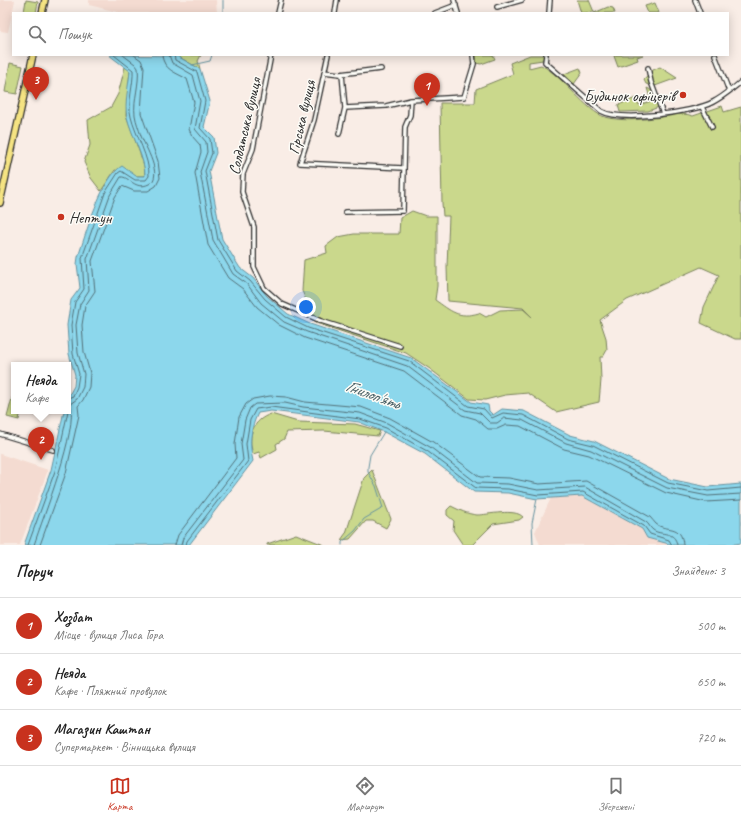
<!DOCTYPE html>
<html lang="uk">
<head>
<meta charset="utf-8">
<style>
  :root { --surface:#fff; --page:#f2f2f2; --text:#222; --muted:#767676; --line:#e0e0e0; --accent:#c8321e }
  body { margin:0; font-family:Caveat,sans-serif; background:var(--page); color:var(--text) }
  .you { position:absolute; left:306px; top:307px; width:14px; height:14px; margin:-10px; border:3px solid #fff; border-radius:50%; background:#1a73e8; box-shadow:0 0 0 6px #1a73e833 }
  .badge { display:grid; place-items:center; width:26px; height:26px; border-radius:50%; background:var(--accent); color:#fff; font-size:13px; font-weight:700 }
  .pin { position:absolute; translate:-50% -33px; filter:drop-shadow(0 1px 2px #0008) }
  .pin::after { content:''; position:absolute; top:21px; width:14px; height:12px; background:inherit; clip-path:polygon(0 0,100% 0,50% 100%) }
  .popup { position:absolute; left:11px; top:362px; width:60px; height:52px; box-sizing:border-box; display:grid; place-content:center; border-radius:0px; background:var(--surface); filter:drop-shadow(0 1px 3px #0005); font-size:13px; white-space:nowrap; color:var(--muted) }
  .popup b { font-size:15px; color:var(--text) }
  .popup::after { content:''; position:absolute; left:50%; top:100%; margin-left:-8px; border:8px solid transparent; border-top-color:var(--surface) }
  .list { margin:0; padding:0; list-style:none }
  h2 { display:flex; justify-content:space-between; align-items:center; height:52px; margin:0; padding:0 16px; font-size:17px }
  h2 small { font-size:13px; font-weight:400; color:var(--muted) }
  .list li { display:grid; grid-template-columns:26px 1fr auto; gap:12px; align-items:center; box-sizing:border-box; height:56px; padding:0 16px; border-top:1px solid var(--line) }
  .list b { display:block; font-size:15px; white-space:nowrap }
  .list p { margin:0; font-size:13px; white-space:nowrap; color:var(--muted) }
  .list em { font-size:13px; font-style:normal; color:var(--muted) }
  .icon { flex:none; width:22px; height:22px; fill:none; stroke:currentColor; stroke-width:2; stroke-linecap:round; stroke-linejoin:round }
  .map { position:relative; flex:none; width:741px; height:545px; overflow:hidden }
  .search { position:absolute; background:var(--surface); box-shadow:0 2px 10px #0003; left:12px; right:12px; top:12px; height:44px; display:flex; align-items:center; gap:10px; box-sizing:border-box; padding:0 14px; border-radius:0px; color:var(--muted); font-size:15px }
  .sheet { height:220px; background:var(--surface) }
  nav { display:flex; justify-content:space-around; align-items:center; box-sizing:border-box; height:56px; border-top:1px solid var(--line); background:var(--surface); font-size:11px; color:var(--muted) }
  nav a { display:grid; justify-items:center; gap:2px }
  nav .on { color:var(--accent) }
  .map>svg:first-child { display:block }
</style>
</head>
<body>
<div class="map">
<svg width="741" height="545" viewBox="0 0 741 545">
  <rect width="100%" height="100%" fill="#f9ede6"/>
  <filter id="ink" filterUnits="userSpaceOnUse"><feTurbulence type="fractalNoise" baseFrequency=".025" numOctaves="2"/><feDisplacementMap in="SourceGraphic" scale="8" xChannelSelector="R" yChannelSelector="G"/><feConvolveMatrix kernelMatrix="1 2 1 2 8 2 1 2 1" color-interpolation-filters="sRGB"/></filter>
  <g filter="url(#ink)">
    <path fill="#f4dbd1" d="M0 0H15L8 32 0 31Z
      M89 0H216L217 13H122L89 5Z
      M0 454 48 470 20 545H0Z
      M582 496 642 529 647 538 676 545H540L535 532 551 498Z"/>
    <path fill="#cad88c" stroke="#7a825c" d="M26 0 38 2 36 13 24 12Z
      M577 0H589L594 12 581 13Z
      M655 3 659 13H648L645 6Z
      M608 7 613 8 615 13H594Z
      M168 55H201L198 61 200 69 177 56Z
      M476 55H493L495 59 481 64 476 63Z
      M530 55H544L543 60 529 62V68L541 65C563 76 587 112 605 117 620 121 639 120 654 118 669 117 679 111 693 116L722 106 724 112 741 107V339H735L701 323 704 307 719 275 701 267 627 300 600 320 606 338 607 350 603 357H600L601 380 599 402 556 412 528 393 505 395 485 400 469 399 430 369 406 353 316 323 302 291 304 260 327 253 326 246 338 237 354 234H399L400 218 412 211 426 216H437V286L435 300C451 311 458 319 479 313L486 317 500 310 523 309 532 317 523 308 448 301 447 267 449 216H443L442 203 440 103H475L476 89 513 74 510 63Z
      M617 55H643L637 57 638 60 618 67 614 56Z
      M10 63 23 66 17 94 5 92Z
      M125 67 130 70 126 115 144 165 145 176H136L115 170 101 191 91 178 84 162 90 145 88 120 111 107 118 94Z
      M660 67 677 78 655 86 646 84 644 80 653 70Z
      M580 68 582 73 574 84 564 74Z
      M647 88C655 91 656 100 659 107L648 111 620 112 618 105 636 98 639 105 651 101Z
      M14 391V411H21L19 420 7 417Z
      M271 414 298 422 355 424 380 431 378 436 324 431 287 432 284 439 276 444 277 449 261 458 259 452 253 454C247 435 253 420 271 414Z
      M372 470 391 519 386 528 373 521H366L350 539 341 540 346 533 364 478Z
      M451 506C459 510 467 514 477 515 488 515 515 508 523 517L519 520 493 524 472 545H463L453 530 454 521 447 515V510Z
      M296 534 324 545H267V544Z"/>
    <path fill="#8cd7ec" stroke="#65929f" d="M109 55 177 56 200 69 210 101 204 127 214 137 216 153 209 171 222 239 240 268 253 278 267 296 288 314 310 324 411 358 471 402 488 405 489 411 493 415 502 409 524 411 570 435 594 441 669 479 708 487 741 484V543L729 545H673L647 538 642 529 582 496 537 499 508 493 474 492 425 454 384 432 359 422 271 411 258 413C250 429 249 444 253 461L189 545H24L51 470 64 411H68V397L74 386 75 375 69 354 67 325 71 300 80 288 77 264 78 257C86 234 101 178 122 166L136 176H145C146 161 131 134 127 117 124 105 129 83 130 71Z"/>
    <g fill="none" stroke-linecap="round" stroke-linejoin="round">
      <path stroke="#527078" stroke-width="1" d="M162 55C163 70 177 73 187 79L194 102 189 129 192 136 200 145 201 152 195 173 208 245 228 278 243 289 257 307 279 325 305 338 404 371 462 415 476 419 488 429H497L506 425 520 426 564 449 589 455 666 493 706 502 741 500
        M169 55 172 63 193 75 200 101 195 129 206 142 207 152 200 172 213 240 233 274 247 284 261 303 284 322 307 332 407 366 465 410 480 413 490 423H497L504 418 522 420 566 443 591 450 667 488 708 496 741 494
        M174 55 175 60 197 72 205 101 200 128 210 139 212 153 205 171 218 240 237 271 250 281 265 299 286 317 308 328 409 361 468 406 484 409 492 418 503 413 523 415 568 439 593 445 668 483 708 491 741 488
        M68 398 73 396 77 387 79 374 73 354 71 325 75 302 84 289 82 258 105 193 118 173 121 171 135 180H146L149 176C150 159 135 134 131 117 127 102 134 84 133 70L114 55
        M28 545 55 471 68 411
        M34 545C43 517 79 428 70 404L77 399 83 387 84 374 78 353 76 325 80 304 89 290 87 259 110 195 121 177C129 176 135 191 149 184 164 177 145 146 141 136 139 129 136 122 135 115 133 100 140 84 138 68L135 64 123 55
        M40 545 66 473 79 415 78 406 83 400 89 387 90 373 84 352 82 325 85 306 95 291 92 261 115 197 122 186 134 191H148L156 186 160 178 158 161 141 113 144 67 141 60 134 55
        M175 545 178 535 236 458 235 444 239 417 246 404 253 399 270 396 286 397 305 402 361 407 390 418 433 442 480 477 509 478 539 484 586 481 650 517C652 519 654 522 656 524 666 532 682 523 683 545
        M181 545 183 538 243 460 241 444 245 420 250 408 255 404 285 403 303 407 360 413 387 423 430 447 477 483 508 484 538 490 585 487 646 522C649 524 650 528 653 530 661 536 675 530 677 545
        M186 545 187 541 248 461 246 444 250 420 256 409 271 407 360 419 386 428 427 451 476 488 508 489 538 495 583 492 644 526 650 534 669 540 672 545"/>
      <path stroke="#65929f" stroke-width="1" d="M223 0V13
        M192 65 210 61 212 55
        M342 545V542L355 531 364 519 383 508 376 486 368 472V467L370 455 384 432
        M533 545 532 523 537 499"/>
      <g stroke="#2b2b2b" stroke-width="6">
        <path id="minor" d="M454 0 458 13
          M695 0 700 13
          M497 7 522 0
          M278 13 281 0
          M335 13 337 0
          M435 13 456 5
          M549 13 550 0
          M271 55 253 149 243 174 242 192 254 227V267L264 288 282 304 321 321 400 346
          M328 55 314 120 300 163 403 168
          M546 55 545 62 601 111C620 122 693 113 713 102 723 97 732 89 741 82
          M715 55 729 91
          M648 68 651 82 663 114
          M324 72 340 74 381 69
          M702 107 712 127
          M345 108 386 106 411 100 464 97 474 64 473 55
          M339 134 345 108 342 74
          M345 212 403 211 405 127 410 115 411 100
          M0 434 53 450"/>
      </g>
      <g stroke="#2b2b2b" stroke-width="8">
        <path id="primary" d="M42 13 45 0
          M0 203 33 55"/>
      </g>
      <use href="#minor" stroke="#fdfcf7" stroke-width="3.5"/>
      <use href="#primary" stroke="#f5e382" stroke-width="5.5"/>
    </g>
  </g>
  <g fill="#c8321e" stroke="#fdfcf7" stroke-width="1.5">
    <circle cx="683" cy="95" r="4"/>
    <circle cx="61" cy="217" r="4"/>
  </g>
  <g text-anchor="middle" stroke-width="3" stroke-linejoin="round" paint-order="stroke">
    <g font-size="16" fill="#2b2b2b" stroke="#fdfcf7" text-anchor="end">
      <text x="675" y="101">Будинок офіцерів</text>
      <text x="69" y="223" text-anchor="start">Нептун</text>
    </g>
    <g font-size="16" fill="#2b2b2b" stroke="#fdfcf7">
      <text transform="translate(301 117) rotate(-77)" y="6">Гірська вулиця</text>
      <text transform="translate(244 126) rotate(-77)" y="6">Солдатська вулиця</text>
    </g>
    <g font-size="17" font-style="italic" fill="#485f65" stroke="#fdfcf7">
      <text transform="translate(373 394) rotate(20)" y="6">Гнилоп'ять</text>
    </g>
  </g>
</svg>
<div class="you"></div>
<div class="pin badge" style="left:427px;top:106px">1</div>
<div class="pin badge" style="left:41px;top:460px">2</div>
<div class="popup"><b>Неяда</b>Кафе</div>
<div class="pin badge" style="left:36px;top:100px">3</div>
<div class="search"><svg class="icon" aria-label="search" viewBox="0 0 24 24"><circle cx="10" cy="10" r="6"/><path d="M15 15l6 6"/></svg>Пошук</div>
</div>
<section class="sheet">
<h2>Поруч<small>Знайдено: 3</small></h2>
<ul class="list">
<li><span class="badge">1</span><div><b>Хозбат</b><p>Місце · вулиця Лиса Гора</p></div><em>500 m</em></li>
<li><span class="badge">2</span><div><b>Неяда</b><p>Кафе · Пляжний провулок</p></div><em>650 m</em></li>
<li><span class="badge">3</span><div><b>Магазин Каштан</b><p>Супермаркет · Вінницька вулиця</p></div><em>720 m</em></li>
</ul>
</section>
<nav>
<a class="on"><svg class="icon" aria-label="map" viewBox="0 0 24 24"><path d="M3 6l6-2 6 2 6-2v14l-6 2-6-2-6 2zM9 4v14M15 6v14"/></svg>Карта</a>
<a><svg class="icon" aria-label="directions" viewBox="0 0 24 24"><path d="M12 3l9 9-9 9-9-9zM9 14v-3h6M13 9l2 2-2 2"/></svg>Маршрут</a>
<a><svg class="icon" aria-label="saved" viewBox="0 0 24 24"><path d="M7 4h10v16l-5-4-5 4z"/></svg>Збережені</a>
</nav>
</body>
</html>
